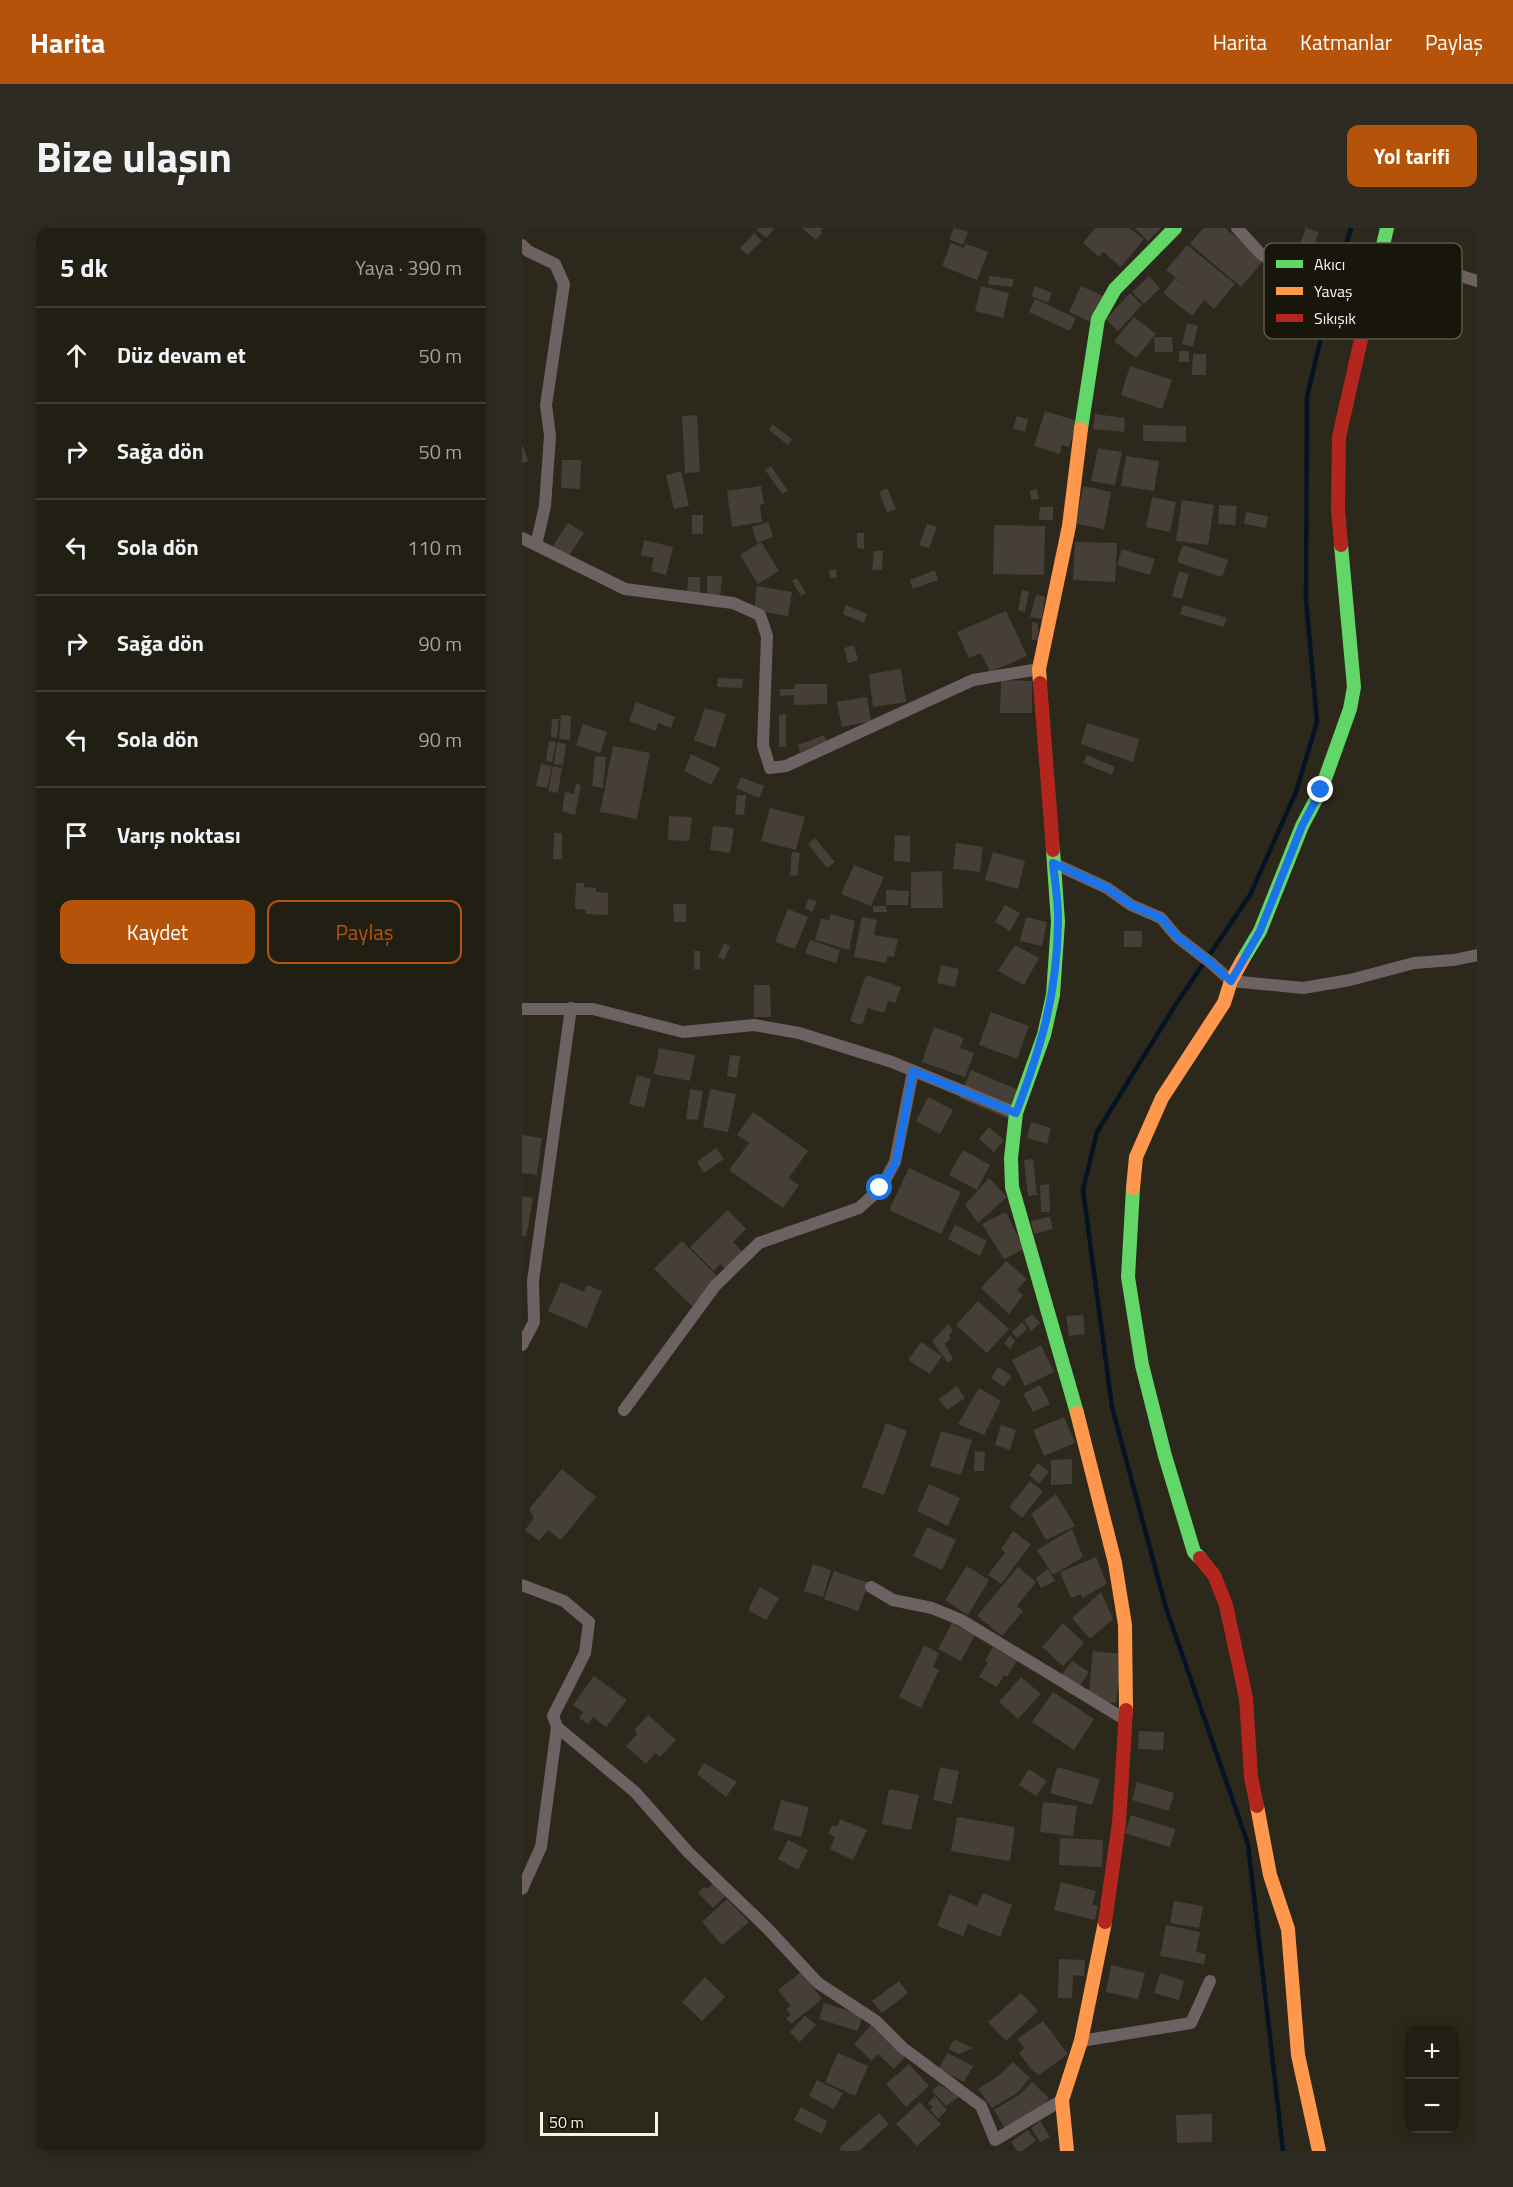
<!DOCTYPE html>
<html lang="tr">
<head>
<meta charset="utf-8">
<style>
  :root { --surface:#211e14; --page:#2d2b22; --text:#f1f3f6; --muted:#a2a2a0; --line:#3e3c34; --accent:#b45309 }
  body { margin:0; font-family:"Titillium Web",sans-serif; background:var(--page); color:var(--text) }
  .controls { position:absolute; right:18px; bottom:18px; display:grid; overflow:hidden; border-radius:12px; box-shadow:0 3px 15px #0003 }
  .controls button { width:54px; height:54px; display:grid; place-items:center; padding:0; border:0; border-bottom:2px solid var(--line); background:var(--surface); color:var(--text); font:30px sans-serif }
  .scale { position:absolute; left:18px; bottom:15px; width:118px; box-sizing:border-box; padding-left:6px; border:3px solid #f7f3e4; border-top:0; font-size:16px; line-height:21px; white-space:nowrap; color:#f7f3e4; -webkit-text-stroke:4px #18150a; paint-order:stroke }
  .stop { position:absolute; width:18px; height:18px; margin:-14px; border:4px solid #1a73e8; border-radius:50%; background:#fff }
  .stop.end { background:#1a73e8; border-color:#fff; box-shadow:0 2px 6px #0008 }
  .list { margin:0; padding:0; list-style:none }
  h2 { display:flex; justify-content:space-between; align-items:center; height:78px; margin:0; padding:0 24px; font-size:26px }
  h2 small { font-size:20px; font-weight:400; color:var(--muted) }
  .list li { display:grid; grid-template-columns:39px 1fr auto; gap:18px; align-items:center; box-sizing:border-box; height:96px; padding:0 24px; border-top:2px solid var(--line) }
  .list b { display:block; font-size:22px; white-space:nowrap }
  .list em { font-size:20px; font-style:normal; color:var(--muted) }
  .actions { display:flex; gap:12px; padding:18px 24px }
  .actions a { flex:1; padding:14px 0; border:2px solid var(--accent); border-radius:12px; text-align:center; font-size:21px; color:var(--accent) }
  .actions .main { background:var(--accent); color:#fff }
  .icon { flex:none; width:33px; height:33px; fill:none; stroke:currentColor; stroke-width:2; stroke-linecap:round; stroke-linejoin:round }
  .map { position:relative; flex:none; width:955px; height:1923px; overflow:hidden; border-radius:12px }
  header { display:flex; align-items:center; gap:36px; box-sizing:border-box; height:84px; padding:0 30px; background:var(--accent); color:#fff }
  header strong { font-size:28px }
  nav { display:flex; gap:33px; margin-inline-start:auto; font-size:21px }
  .intro { display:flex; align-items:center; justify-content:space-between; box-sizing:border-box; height:144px; padding:0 36px }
  h1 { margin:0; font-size:42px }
  .button { padding:15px 27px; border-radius:12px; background:var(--accent); color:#fff; font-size:21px; font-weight:700 }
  main { display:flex; gap:36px; padding:0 36px }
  aside { flex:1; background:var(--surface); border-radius:12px; box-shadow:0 3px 15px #0003 }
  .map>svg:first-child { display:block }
</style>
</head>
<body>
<header>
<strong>Harita</strong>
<nav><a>Harita</a><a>Katmanlar</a><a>Paylaş</a></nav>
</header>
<div class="intro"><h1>Bize ulaşın</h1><a class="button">Yol tarifi</a></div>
<main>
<aside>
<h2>5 dk<small>Yaya · 390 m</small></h2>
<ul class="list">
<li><svg class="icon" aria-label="ahead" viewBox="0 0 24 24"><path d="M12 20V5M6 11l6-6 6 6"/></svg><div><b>Düz devam et</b></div><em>50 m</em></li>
<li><svg class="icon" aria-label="right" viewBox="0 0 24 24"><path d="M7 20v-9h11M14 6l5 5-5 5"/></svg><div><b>Sağa dön</b></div><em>50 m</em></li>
<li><svg class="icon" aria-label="left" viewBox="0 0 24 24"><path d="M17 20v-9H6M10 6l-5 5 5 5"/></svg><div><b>Sola dön</b></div><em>110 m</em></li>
<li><svg class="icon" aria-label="right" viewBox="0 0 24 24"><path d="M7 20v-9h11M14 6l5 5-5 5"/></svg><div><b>Sağa dön</b></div><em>90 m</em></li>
<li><svg class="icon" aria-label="left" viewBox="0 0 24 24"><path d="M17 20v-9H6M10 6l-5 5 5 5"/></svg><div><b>Sola dön</b></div><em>90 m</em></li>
<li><svg class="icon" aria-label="arrive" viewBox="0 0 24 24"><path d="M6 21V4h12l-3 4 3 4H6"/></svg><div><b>Varış noktası</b></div></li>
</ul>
<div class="actions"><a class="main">Kaydet</a><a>Paylaş</a></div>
</aside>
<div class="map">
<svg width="955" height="1923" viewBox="0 0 955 1923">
  <rect width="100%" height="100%" fill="#2c281b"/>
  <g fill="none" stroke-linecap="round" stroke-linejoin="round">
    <path stroke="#041425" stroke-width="4.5" d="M761 1923 726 1616 644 1380 590 1179 561 962 575 904 654 776 728 667 774 564 795 494 784 372 785 169 807 76 829 0"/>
  </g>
  <path fill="#463f38" d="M237 0H253L244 10 235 2Z
    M280 0H301L298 3 300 5 294 12Z
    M432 0 446 4 441 17 427 11Z
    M573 0H607L622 11 599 39 581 24 577 29 561 15Z
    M613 0H639L626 13Z
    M681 0H703L742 32 719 59 668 16Z
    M784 0 797 4 785 37 772 32Z
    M232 5 240 13 225 27 218 20Z
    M429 15 442 20 444 16 466 24 455 52 420 38Z
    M665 17 713 56 692 81 682 72 670 88 641 65 653 50 676 68 644 42Z
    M467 48 492 51 490 59 466 56Z
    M627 48 638 60 622 76 610 64Z
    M459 58 487 65 481 90 453 83Z
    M513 58 530 65 526 75 509 68Z
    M559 58 583 69 571 95 547 84Z
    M608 65 620 77 596 103 584 91Z
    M513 71 554 90 548 103 507 84Z
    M612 89 634 106 614 130 592 113Z
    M665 95 676 98 671 119 660 116Z
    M632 109H650L651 124H633Z
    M657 123H667V134H657Z
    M671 126H684V147H670Z
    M608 138 650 152 640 181 599 167Z
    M523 183 555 193 547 219 540 217 538 226 512 218Z
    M573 186 603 190 602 204 571 201Z
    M175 187 178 244 163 245 160 188Z
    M495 188 506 191 503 204 491 200Z
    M250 196 270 211 266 217 247 202Z
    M621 197 664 198V214L621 213Z
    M0 216 6 233 0 235Z
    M576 220 600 224 593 257 569 253Z
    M604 228 637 233 632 263 599 258Z
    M40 232H59L58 261 39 260Z
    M249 238 266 263 260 266 243 242Z
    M159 243 167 278 152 281 144 247Z
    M239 258 242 276 238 277 240 294 210 299 205 263Z
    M561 258 589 264 582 301 554 296Z
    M365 260 374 281 365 284 357 264Z
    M515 261 517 271 509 272 508 262Z
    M630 269 654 274 648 304 624 299Z
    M660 272 692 277 686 317 654 313Z
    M697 277 715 278 713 297 696 296Z
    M518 279H531V292H517Z
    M724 284 746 288 744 300 722 296Z
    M170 287H181V306H170Z
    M246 294 251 309 235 315 230 299Z
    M46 295 62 305 46 329 30 319Z
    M405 296 415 299 407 320 397 317Z
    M472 297 523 298 522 347 471 346Z
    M335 305H342V321L335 320Z
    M122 312 151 319 144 347 129 343 132 330 119 327Z
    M239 314 257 343 236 356 218 327Z
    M553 314 595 315 593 354 551 352Z
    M661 317 706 332 700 349 655 334Z
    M600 321 633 331 628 347 595 337Z
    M352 323H361L360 342H350Z
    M307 342H314L315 350H308Z
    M413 342 416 352 391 361 388 352Z
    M657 343 667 346 660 371 650 368Z
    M185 348H200L198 370 185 369Z
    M166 349H178V367H165Z
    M275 350 284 365 279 368 270 353Z
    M235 358 270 364 266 388 232 382Z
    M500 362 507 364 503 384 496 382Z
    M514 367 523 368 520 391 508 389Z
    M324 377 345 386 342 395 321 386Z
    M661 377 705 390 702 399 658 386Z
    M484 383 505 428 468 444 459 425 447 430 435 404Z
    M510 394 516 395V412H510Z
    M332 417 336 432 326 435 322 420Z
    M379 441 384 474 351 479 347 446Z
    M196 450 221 451 220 460 195 459Z
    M479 452 510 453V485H478Z
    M273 456H305V476L272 477V467L258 468V461H273Z
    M345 469 349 493 320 499 315 474Z
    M114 474 153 489 149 500 136 495 134 503 107 493Z
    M183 480 204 486 193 520 172 512Z
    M264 486V519H257V487Z
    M39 487 49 488 48 512 37 511Z
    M30 491H37L35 510 29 509Z
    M565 495 617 511 611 534 559 516Z
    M61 496 85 504 78 525 54 517Z
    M302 507 304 513 278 524 276 517Z
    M27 513 34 514 30 534 24 533Z
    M35 514 44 516 41 537 32 536Z
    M91 518 128 525 115 591 78 584Z
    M169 526 198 540 189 557 162 543Z
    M565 527 593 539 590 547 561 535Z
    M73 528 84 529 81 560 70 558Z
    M19 536 30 538 25 560 14 558Z
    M31 538 40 540 36 565 26 563Z
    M219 549 242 558 237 570 214 560Z
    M54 556 59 557 53 587 40 583 43 564 52 566Z
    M215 567H224L222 587 213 586Z
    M248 580 283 589 274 622 239 613Z
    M147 588 170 589 167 613 146 612Z
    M191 598 212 600 208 625 188 622Z
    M32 605H40V631H31Z
    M373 607 388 608V634L372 633Z
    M293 610 313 634 305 640 286 616Z
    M434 615 461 619 458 644 431 641Z
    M270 624 278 625 275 648 268 647Z
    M471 624 503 633 496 661 463 652Z
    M332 637 362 649 349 678 319 666Z
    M420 643 421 680H389V644Z
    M54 655H62V659L74 660V664L86 665V687L64 686V682L53 681Z
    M364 662 387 663 386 677H364Z
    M287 670 295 674 290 684 283 680Z
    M151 676H164V694H152Z
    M483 677 498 685 488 703 473 694Z
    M351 678H364L365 684H351Z
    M266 681 286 689 273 721 253 714Z
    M309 686 333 693 327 722 293 712 299 690 307 693Z
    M340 689 355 692 352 707 376 711 372 729 365 728 364 735 332 729Z
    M504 689 525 694 520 718 498 713Z
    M602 703H620V719H602Z
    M288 712 318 722 314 735 283 725Z
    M202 715 208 718 202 732 196 729Z
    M493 717 517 730 502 757 476 743Z
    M172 723H178V742L172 741Z
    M419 737 437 741 433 759 415 755Z
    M344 747 379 759 373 775 366 773 362 785 346 780 340 797 328 793Z
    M232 757H248L249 789H232Z
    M469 784 507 798 495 831 457 817Z
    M412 799 442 810 438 820 452 825 443 849 400 834Z
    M137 820 173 827 168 853 132 846Z
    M208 827 218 828 215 850 205 848Z
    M449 842 499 863 487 891 437 870Z
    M115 847 129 851 122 880 107 876Z
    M168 861 181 863 176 892 164 891Z
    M188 861 214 866 206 904 181 899Z
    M406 869 431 882 418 906 394 893Z
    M231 884 286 923 267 950 277 957 261 980 207 942 227 915 215 907Z
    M509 894 529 900 525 916 505 910Z
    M467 899 482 912 472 924 457 911Z
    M0 907 20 910 15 947 0 945Z
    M194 920 202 931 182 945 175 934Z
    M441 922 468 937 455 962 427 947Z
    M511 931 515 967 506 968 502 932Z
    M387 940 439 964 419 1006 367 982Z
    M467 950 485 969 456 995 443 977Z
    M527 956 528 984H519L518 957Z
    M0 968 11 970 4 1009 0 1008Z
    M206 982 224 1001 211 1014 222 1025 204 1042 198 1036 192 1043 168 1019Z
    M484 984 502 1021 482 1031 460 996Z
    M528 989 531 1001 512 1006 509 993Z
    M433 997 465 1013 458 1028 426 1011Z
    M160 1013 197 1050 170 1078 132 1041Z
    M484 1033 505 1051 495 1062 501 1067 487 1086 459 1060Z
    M39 1054 62 1064 65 1057 80 1063 65 1100 26 1083Z
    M456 1073 487 1101 465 1125 434 1097Z
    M510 1086 518 1095 509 1103 502 1092Z
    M561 1087 563 1106 547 1108 544 1088Z
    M500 1094 505 1101 495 1110 490 1104Z
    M426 1096 431 1103 427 1107 429 1110 423 1116 431 1131 426 1135 410 1113Z
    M488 1107 493 1113 488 1121 482 1115Z
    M399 1114 420 1128 408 1146 386 1132Z
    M519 1117 532 1144 503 1158 490 1132Z
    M476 1139 490 1148 482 1159 469 1150Z
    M518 1157 528 1176 511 1184 501 1166Z
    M435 1158 443 1170 425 1182 417 1171Z
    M457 1160 479 1173 462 1207 436 1196Z
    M542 1189 553 1215 522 1228 511 1202Z
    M364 1195 385 1203 362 1267 340 1259Z
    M479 1197 494 1202 488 1222 473 1217Z
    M419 1203 450 1212 439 1247 408 1238Z
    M453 1223 463 1224 462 1243H452Z
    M550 1231V1256L529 1257V1232Z
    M516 1235 527 1244 517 1256 507 1247Z
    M40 1241 74 1269 39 1312 26 1302 17 1313 3 1302 12 1290 7 1281Z
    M508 1253 521 1263 500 1290 487 1279Z
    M407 1256 438 1270 426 1298 395 1283Z
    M534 1266 553 1298 524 1312 509 1286Z
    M405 1299 434 1312 420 1342 391 1328Z
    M550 1301 561 1329 531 1347 515 1322Z
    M491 1303 509 1316 479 1356 466 1347 483 1325 479 1321Z
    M574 1329 585 1356 560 1370 559 1366 549 1370 538 1344Z
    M291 1336 309 1342 301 1369 282 1363Z
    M445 1338 467 1352 446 1387 423 1372Z
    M496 1339 514 1354 495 1378 501 1383 480 1408 455 1388Z
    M526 1341 533 1353 519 1360 514 1350Z
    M312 1343 347 1355 336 1383 302 1371Z
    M238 1359 257 1370 244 1392 226 1382Z
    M579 1364 591 1391 568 1411 550 1390Z
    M430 1395 453 1407 439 1433 416 1421Z
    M541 1395 562 1415 541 1438 520 1419Z
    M402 1417 417 1425 411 1439 417 1442 399 1480 377 1469Z
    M471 1419 495 1433 485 1449 482 1447 475 1459 457 1449 466 1434 463 1433Z
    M571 1423 600 1426 594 1475 582 1474 567 1463Z
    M550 1433 567 1444 557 1459 540 1447Z
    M72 1448 105 1472 84 1499 71 1489 66 1496 57 1490 61 1484 51 1477Z
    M499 1449 519 1466 496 1491 477 1474Z
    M531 1464 572 1491 552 1522 510 1494Z
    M126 1487 154 1512 138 1529 133 1525 124 1536 104 1518 115 1506 113 1501Z
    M617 1503 642 1504 641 1522 616 1521Z
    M182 1535 215 1554 204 1569 175 1546Z
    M418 1539 437 1543 430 1576 411 1572Z
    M535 1539 578 1551 570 1577 528 1565Z
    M507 1541 525 1553 514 1568 497 1557Z
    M615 1554 652 1565 647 1583 610 1572Z
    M367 1561 397 1567 389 1602 360 1596Z
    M259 1572 287 1579 279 1609 251 1602Z
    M521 1574 555 1578 551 1608 518 1604Z
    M609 1587 653 1601 648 1619 603 1605Z
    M435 1589 493 1599 488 1633 429 1623Z
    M318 1591 345 1602 331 1632 308 1621 313 1609 306 1606 310 1597 315 1599Z
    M538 1610 581 1612 580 1639 537 1637Z
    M266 1612 286 1622 276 1642 256 1631Z
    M539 1654 574 1663 570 1677 576 1678 573 1692 532 1682Z
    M191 1655 204 1668 191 1680 176 1665 182 1659 185 1661Z
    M461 1665 490 1677 478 1709 446 1696 441 1708 415 1698 428 1666 455 1678Z
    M205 1671 227 1694 200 1717 180 1694Z
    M652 1673 681 1678 677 1700 648 1695Z
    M644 1697 678 1704 674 1724 684 1726 682 1736 638 1728Z
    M537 1731 563 1732 562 1748 551 1747 550 1770H536Z
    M589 1737 623 1745 616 1771 584 1764Z
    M279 1744 300 1771 269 1796 264 1790 269 1787 264 1781 269 1778 256 1762Z
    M638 1745 662 1753 657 1772 632 1765Z
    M183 1749 203 1769 180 1793 160 1774Z
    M377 1753 386 1765 360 1785 350 1773Z
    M499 1765 516 1783 484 1813 466 1794Z
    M302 1775 341 1787 336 1803 297 1791Z
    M283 1788 294 1797 278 1814 268 1804Z
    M521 1793 546 1826 517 1847 511 1843 497 1825 502 1820 495 1811Z
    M350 1796 384 1828 372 1841 356 1826 350 1833 332 1816Z
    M432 1811 451 1820 437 1826 427 1821Z
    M316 1825 346 1838 333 1868 303 1854Z
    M425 1825 451 1838 442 1854 417 1841Z
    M491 1834 508 1850 495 1865 470 1880 456 1861 478 1847Z
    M387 1836 407 1858 384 1879 364 1856Z
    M295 1852 321 1865 312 1881 287 1868Z
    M510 1854 527 1870 523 1876 483 1901 472 1882 497 1867Z
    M417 1857 438 1868 424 1878 410 1863Z
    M413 1868 425 1882 416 1891 408 1882 411 1879 406 1875Z
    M398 1874 419 1896 395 1918 374 1896Z
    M279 1879 305 1893 300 1906 272 1892Z
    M357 1885 367 1896 337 1923H319L317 1920Z
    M690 1886V1914L655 1915 654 1887Z
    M518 1893 528 1909 518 1914 509 1900Z
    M506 1902 514 1913 500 1923H495L489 1914Z"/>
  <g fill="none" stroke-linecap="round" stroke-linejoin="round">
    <path stroke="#6e6161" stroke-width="12" d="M715 0 738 25 764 43 791 47 857 31 906 37 955 53
      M0 17 6 23 33 36 42 56 24 177 28 208 23 278 14 317
      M0 310 103 361 211 375 238 387 245 408 241 517 248 540 264 538 451 452 517 441
      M531 635 585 660 609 677 639 690 655 709 689 735 709 753 781 760 828 752 892 735 932 732 955 727
      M0 781H71L161 804 232 797 277 805 370 834 494 885
      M0 1117 12 1094 11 1053 49 780
      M102 1182 193 1058 237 1015 337 980 359 960 373 934 391 843
      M0 1357 42 1373 67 1394 63 1425 31 1488 35 1499 113 1564 166 1624 246 1701 296 1755 354 1793 381 1820 459 1878 473 1912 540 1872
      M349 1359 371 1372 410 1380 439 1392 604 1492
      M0 1661 19 1619 35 1499
      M559 1813 669 1795 688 1753"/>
    <path stroke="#63d668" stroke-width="14" d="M845 85 865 0
      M559 201 576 91 593 61 653 0
      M531 622 536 694 531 767 522 807 494 885 489 930 490 959 555 1185
      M720 733 738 703 780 598 799 562 828 481 832 459 819 317
      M611 960 606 1049 620 1137 643 1228 672 1324 678 1330"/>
    <path stroke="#ff974d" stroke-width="14" d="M518 455 517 441 547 298 559 201
      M611 960 614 929 640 870 702 775 709 753 720 733
      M555 1185 593 1335 603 1397 604 1482
      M735 1578 748 1647 766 1701 776 1827 797 1923
      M545 1923 540 1872 559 1813 583 1694"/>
    <path stroke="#b3261e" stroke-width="14" d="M819 317 816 281 817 209 845 85
      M518 455 531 622
      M678 1330 692 1347 704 1377 724 1470 729 1549 735 1578
      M583 1694 597 1595 604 1482"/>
  </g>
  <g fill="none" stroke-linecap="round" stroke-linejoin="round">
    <path stroke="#1a73e8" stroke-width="8" d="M358 960 374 934 391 843 494 885C519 819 535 767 536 695 537 676 533 655 531 635L585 660 609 677 639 690 655 709 689 735 709 753 738 703 780 598 799 562"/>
  </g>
  <rect x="742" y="15" width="198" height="96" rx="9" fill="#18150a" stroke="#5b584b" stroke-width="1.5"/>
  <rect x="754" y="32" width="27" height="8" fill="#63d668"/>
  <rect x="754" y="59" width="27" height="8" fill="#ff974d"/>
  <rect x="754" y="86" width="27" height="8" fill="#b3261e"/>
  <g font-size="16" fill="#f7f3e4">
    <text x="792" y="42">Akıcı</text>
    <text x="792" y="69">Yavaş</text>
    <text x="792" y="96">Sıkışık</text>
  </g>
</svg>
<div class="controls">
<button>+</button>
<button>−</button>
</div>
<div class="scale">50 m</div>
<div class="stop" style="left:358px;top:960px"></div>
<div class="stop end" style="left:799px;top:562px"></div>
</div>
</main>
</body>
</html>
